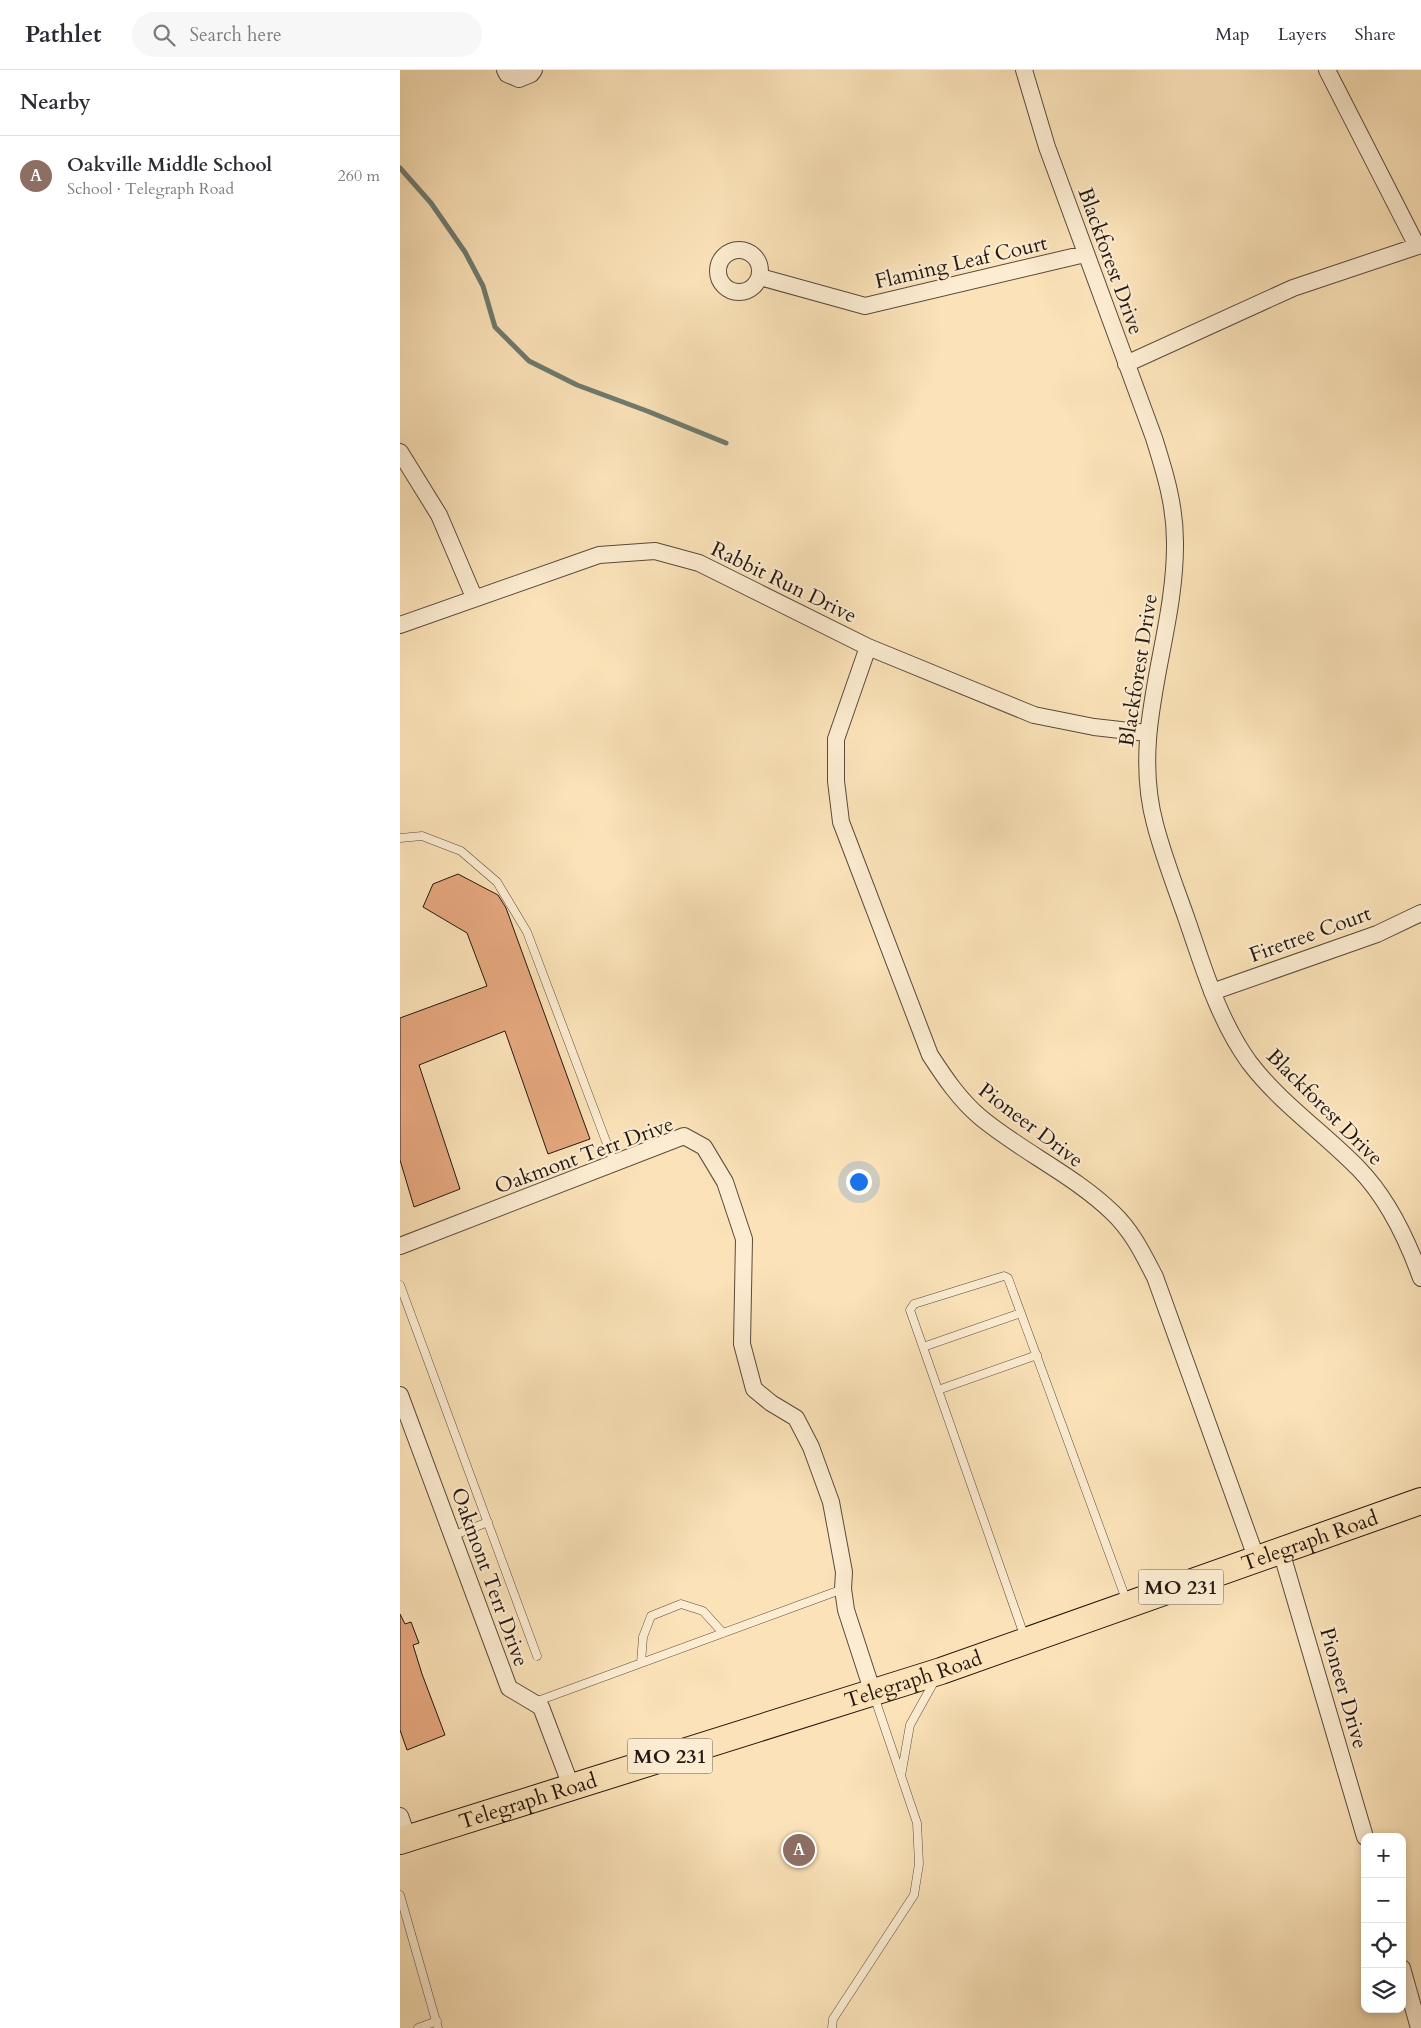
<!DOCTYPE html>
<html lang="en">
<head>
<meta charset="utf-8">
<style>
  :root { --surface:#fff; --page:#f7f7f7; --text:#2b2b33; --muted:#7c7c81; --line:#e1e1e2; --accent:#8f2418 }
  body { margin:0; font-family:Cardo,serif; background:var(--page); color:var(--text) }
  .controls { position:absolute; right:15px; bottom:15px; display:grid; overflow:hidden; border-radius:10px; box-shadow:0 2px 8px #0003 }
  .controls button { width:45px; height:45px; display:grid; place-items:center; padding:0; border:0; border-bottom:1px solid var(--line); background:var(--surface); color:var(--text); font:25px sans-serif }
  .you { position:absolute; left:458px; top:1111px; width:18px; height:18px; margin:-12px; border:4px solid #fff; border-radius:50%; background:#1a73e8; box-shadow:0 0 0 8px #1a73e833 }
  .badge { display:grid; place-items:center; width:32px; height:32px; border-radius:50%; background:var(--accent); color:#fff; font-size:16px; font-weight:700 }
  .pin { position:absolute; translate:-50% -50%; border:2px solid #fff; box-shadow:0 1px 5px #0006 }
  .list { margin:0; padding:0; list-style:none }
  h2 { display:flex; justify-content:space-between; align-items:center; height:65px; margin:0; padding:0 20px; font-size:21px }
  h2 small { font-size:16px; font-weight:400; color:var(--muted) }
  .list li { display:grid; grid-template-columns:32px 1fr auto; gap:15px; align-items:center; box-sizing:border-box; height:80px; padding:0 20px; border-top:1px solid var(--line) }
  .list b { display:block; font-size:19px; white-space:nowrap }
  .list p { margin:0; font-size:16px; white-space:nowrap; color:var(--muted) }
  .list em { font-size:16px; font-style:normal; color:var(--muted) }
  .icon { flex:none; width:28px; height:28px; fill:none; stroke:currentColor; stroke-width:2; stroke-linecap:round; stroke-linejoin:round }
  .map { position:relative; flex:none; width:1021px; height:1958px; overflow:hidden }
  header { display:flex; align-items:center; gap:30px; box-sizing:border-box; height:70px; padding:0 25px; background:var(--surface); border-bottom:1px solid var(--line) }
  header strong { font-size:24px }
  nav { display:flex; gap:28px; margin-inline-start:auto; font-size:18px }
  .search { width:350px; height:45px; background:var(--page); display:flex; align-items:center; gap:12px; box-sizing:border-box; padding:0 18px; border-radius:28px; color:var(--muted); font-size:19px }
  main { display:flex }
  aside { flex:1; background:var(--surface) }
  .map>svg:first-child { display:block }
</style>
</head>
<body>
<header>
<strong>Pathlet</strong>
<div class="search"><svg class="icon" aria-label="search" viewBox="0 0 24 24"><circle cx="10" cy="10" r="6"/><path d="M15 15l6 6"/></svg>Search here</div>
<nav><a>Map</a><a>Layers</a><a>Share</a></nav>
</header>
<main>
<aside>
<h2>Nearby<small></small></h2>
<ul class="list">
<li><span class="badge" style="background:#8d6e63">A</span><div><b>Oakville Middle School</b><p>School · Telegraph Road</p></div><em>260 m</em></li>
</ul>
</aside>
<div class="map">
<svg width="1021" height="1958" viewBox="0 0 1021 1958">
  <rect width="100%" height="100%" fill="#fbe2b8"/>
  <filter id="stains"><feTurbulence type="fractalNoise" baseFrequency=".004" numOctaves="4"/><feColorMatrix values="0 0 0 0 .2 0 0 0 0 .09 0 0 0 0 .02 0 0 0 .5 -.17"/></filter>
  <radialGradient id="worn" r=".72"><stop offset=".6" stop-color="#630" stop-opacity="0"/><stop offset="1" stop-color="#630" stop-opacity=".3"/></radialGradient>
  <g fill="none" stroke-linecap="round" stroke-linejoin="round">
    <path stroke="#6e7b70" stroke-width="5" d="M0 98 31 133 65 182 83 216 95 257 129 291 177 315 247 341 326 373"/>
  </g>
  <path fill="#e6a87f" stroke="#241711" d="M58 804 98 825 106 838 190 1069 148 1084 105 961 19 995 60 1119 14 1137 0 1090V948L87 916 67 863 23 837 33 814Z
    M0 1544 5 1554 11 1552 19 1573 13 1575 22 1604 45 1665 7 1680 0 1660Z"/>
  <g fill="none" stroke-linecap="round" stroke-linejoin="round">
    <g stroke="#5a4a3b" stroke-width="9">
      <path id="lane" d="M0 768 22 766 61 781 97 812 127 862 215 1095
        M0 1215 137 1586
        M523 1277 621 1243
        M538 1320 637 1285
        M52 1466 88 1452
        M625 1568 510 1240 514 1234 604 1206 608 1208 727 1532
        M241 1593 243 1567 251 1546 281 1534 303 1541 323 1563
        M135 1632 443 1519
        M501 1706 510 1655 535 1610
        M0 1825 38 1958
        M18 1958 37 1951
        M432 1958 433 1949 514 1825 519 1794 517 1753 474 1626"/>
    </g>
    <g stroke="#5a4a3b" stroke-width="18">
      <path id="street" d="M105 0 107 4 119 9 131 4 134 0
        M624 0 647 77 754 368C765 403 775 435 775 472 776 568 729 658 755 754 763 785 775 816 786 847 803 896 818 949 849 992 880 1033 923 1062 959 1099 988 1129 1007 1169 1021 1208
        M927 0 1017 176
        M318 201a21 21 0 1 1 42 0a21 21 0 1 1-42 0Z
        M360 207 465 236 685 184
        M726 294 893 218 1021 175
        M0 382 39 445 74 527
        M0 555 199 485 255 481 299 493 468 577 634 645 694 657 747 663
        M468 577 436 669V711L441 752 530 985C545 1008 559 1029 580 1047 622 1082 674 1105 713 1143 732 1161 743 1184 755 1207L857 1490
        M812 922 977 864 1021 843
        M0 1176 284 1066 304 1077 325 1112 344 1169 342 1274 354 1319 371 1333 396 1348 411 1377 431 1432 444 1502 443 1519 446 1540 473 1623
        M0 1325 109 1618 141 1637 171 1716
        M881 1481 965 1767
        M0 1746 8 1769
        M1002 1898 1019 1958"/>
    </g>
    <g stroke="#241711" stroke-width="28">
      <g id="primary">
        <path id="s1" d="M0 1771 541 1601 1021 1431"/>
      </g>
    </g>
    <use href="#lane" stroke="#fcecd1" stroke-width="8"/>
    <use href="#street" stroke="#fcecd1" stroke-width="16"/>
    <use href="#primary" stroke="#fbe2b8" stroke-width="26"/>
  </g>
  <g text-anchor="middle" stroke-width="4.5" stroke-linejoin="round" paint-order="stroke">
    <g fill="#fcecd1" stroke="#65574b" stroke-width="1">
      <rect x="738.5" y="1499.5" width="85" height="35" rx="4"/>
      <rect x="227.5" y="1668.5" width="85" height="35" rx="4"/>
    </g>
    <g font-size="20" font-weight="bold" fill="#241711">
      <text x="781" y="1524">MO 231</text>
      <text x="270" y="1693">MO 231</text>
    </g>
    <g font-size="21" fill="#241711" stroke="#fcecd1">
      <text transform="translate(711 191) rotate(70)" y="7">Blackforest Drive</text>
      <text transform="translate(561 192) rotate(-13)" y="7">Flaming Leaf Court</text>
      <text transform="translate(384 512) rotate(26)" y="7">Rabbit Run Drive</text>
      <text transform="translate(738 600) rotate(-81)" y="7">Blackforest Drive</text>
      <text transform="translate(910 864) rotate(-20)" y="7">Firetree Court</text>
      <text transform="translate(925 1037) rotate(45)" y="7">Blackforest Drive</text>
      <text transform="translate(631 1055) rotate(37)" y="7">Pioneer Drive</text>
      <text transform="translate(184 1085) rotate(-20)" y="7">Oakmont Terr Drive</text>
      <text dy="7" stroke="none"><textPath href="#s1" startOffset="958">Telegraph Road</textPath></text>
      <text transform="translate(90 1507) rotate(70)" y="7">Oakmont Terr Drive</text>
      <text dy="7" stroke="none"><textPath href="#s1" startOffset="538">Telegraph Road</textPath></text>
      <text transform="translate(944 1618) rotate(74)" y="7">Pioneer Drive</text>
      <text dy="7" stroke="none"><textPath href="#s1" startOffset="134">Telegraph Road</textPath></text>
    </g>
  </g>
  <rect width="100%" height="100%" filter="url(#stains)"/>
  <rect width="100%" height="100%" fill="url(#worn)"/>
</svg>
<div class="controls">
<button>+</button>
<button>−</button>
<button><svg class="icon" aria-label="locate" viewBox="0 0 24 24"><circle cx="12" cy="12" r="6"/><path d="M12 2v4M12 18v4M2 12h4M18 12h4"/></svg></button>
<button><svg class="icon" aria-label="layers" viewBox="0 0 24 24"><path d="M12 4l9 5-9 5-9-5zM3 14l9 5 9-5"/></svg></button>
</div>
<div class="you"></div>
<div class="pin badge" style="left:399px;top:1780px;background:#8d6e63">A</div>
</div>
</main>
</body>
</html>
